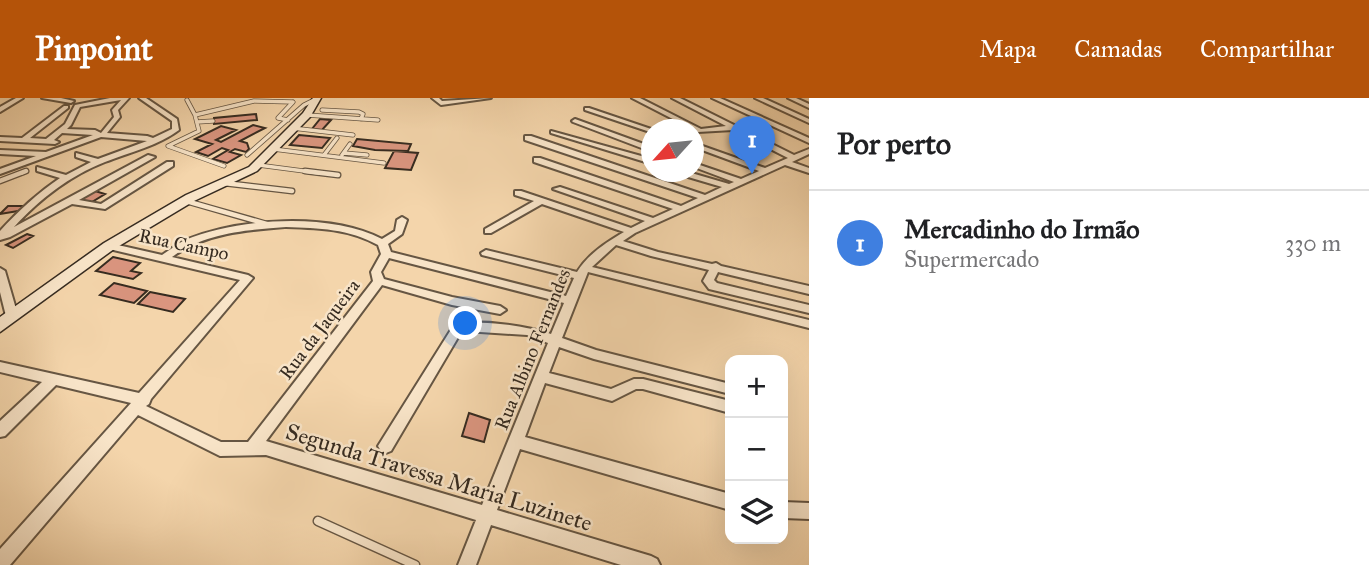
<!DOCTYPE html>
<html lang="pt">
<head>
<meta charset="utf-8">
<style>
  :root { --surface:#fff; --page:#f2f2f2; --text:#202124; --muted:#757577; --line:#e0e0e0; --accent:#b45309 }
  body { margin:0; font-family:"IM FELL Great Primer",serif; background:var(--page); color:var(--text) }
  .controls { position:absolute; right:21px; bottom:21px; display:grid; overflow:hidden; border-radius:14px; box-shadow:0 7px 28px #0002 }
  .controls button { width:63px; height:63px; display:grid; place-items:center; padding:0; border:0; border-bottom:2px solid var(--line); background:var(--surface); color:var(--text); font:35px sans-serif }
  .compass { position:absolute; left:641px; top:21px; width:63px; height:63px; border-radius:50%; background:var(--surface); box-shadow:0 7px 28px #0002; rotate:243deg }
  .you { position:absolute; left:466px; top:226px; width:24px; height:24px; margin:-18px; border:5px solid #fff; border-radius:50%; background:#1a73e8; box-shadow:0 0 0 10px #1a73e833 }
  .badge { display:grid; place-items:center; width:46px; height:46px; border-radius:50%; background:var(--accent); color:#fff; font-size:23px; font-weight:700 }
  .pin { position:absolute; translate:-50% -58px; filter:drop-shadow(0 2px 4px #0008) }
  .pin::after { content:''; position:absolute; top:37px; width:24px; height:21px; background:inherit; clip-path:polygon(0 0,100% 0,50% 100%) }
  .list { margin:0; padding:0; list-style:none }
  h2 { display:flex; justify-content:space-between; align-items:center; height:91px; margin:0; padding:0 28px; font-size:30px }
  h2 small { font-size:23px; font-weight:400; color:var(--muted) }
  .list li { display:grid; grid-template-columns:46px 1fr auto; gap:21px; align-items:center; box-sizing:border-box; height:105px; padding:0 28px; border-top:2px solid var(--line) }
  .list b { display:block; font-size:26px; white-space:nowrap }
  .list p { margin:0; font-size:23px; white-space:nowrap; color:var(--muted) }
  .list em { font-size:23px; font-style:normal; color:var(--muted) }
  .icon { flex:none; width:38px; height:38px; fill:none; stroke:currentColor; stroke-width:2; stroke-linecap:round; stroke-linejoin:round }
  .map { position:relative; flex:none; width:809px; height:467px; overflow:hidden }
  header { display:flex; align-items:center; gap:42px; box-sizing:border-box; height:98px; padding:0 35px; background:var(--accent); color:#fff }
  header strong { font-size:33px }
  nav { display:flex; gap:38px; margin-inline-start:auto; font-size:24px }
  main { display:flex }
  aside { flex:1; background:var(--surface) }
  .map>svg:first-child { display:block }
</style>
</head>
<body>
<header>
<strong>Pinpoint</strong>
<nav><a>Mapa</a><a>Camadas</a><a>Compartilhar</a></nav>
</header>
<main>
<div class="map">
<svg width="809" height="467" viewBox="0 0 809 467">
  <rect width="100%" height="100%" fill="#f4d5ab"/>
  <filter id="stains"><feTurbulence type="fractalNoise" baseFrequency=".00286" numOctaves="4"/><feColorMatrix values="0 0 0 0 .2 0 0 0 0 .09 0 0 0 0 .02 0 0 0 .5 -.17"/></filter>
  <radialGradient id="worn" r=".72"><stop offset=".6" stop-color="#630" stop-opacity="0"/><stop offset="1" stop-color="#630" stop-opacity=".3"/></radialGradient>
  <path fill="#da957f" stroke="#362b20" stroke-width="2" d="M256 16 257 22 214 26V20Z
    M320 21 331 22 322 32 312 31Z
    M253 27 265 30 240 43 247 45 249 51 246 54 235 51 230 54 241 57 227 65 213 61 228 52 222 50 208 58 196 54 212 46 195 41 221 28 236 32 216 42 221 44Z
    M299 37 330 40 322 50 290 47Z
    M357 41 411 46 408 53 375 52 353 48Z
    M394 53 418 55 411 72 385 70Z
    M95 93 105 96 87 107 77 104Z
    M8 108H28L24 112 0 116Z
    M27 136 33 138 13 150 6 147Z
    M113 159 140 165 131 173 141 175 133 181 96 173Z
    M114 185 147 193 134 205 100 197Z
    M150 194 185 201 173 214 138 206Z
    M469 315 490 322 484 344 462 338Z"/>
  <g fill="none" stroke-linecap="round" stroke-linejoin="round">
    <g stroke="#665643" stroke-width="5">
      <path id="lane-far2" d="M187 2 195 17 254 3 293 4
        M322 12 359 14 363 16 361 21
        M195 17 199 33 168 48 224 68
        M307 17 378 22
        M288 22 278 20 293 4
        M197 24 213 23
        M292 30 353 37
        M273 51 384 65
        M344 55 367 57
        M247 57 304 7 316 1
        M324 57 337 40
        M342 57 350 46
        M258 67 319 75
        M22 75 26 73"/>
    </g>
    <g stroke="#665643" stroke-width="7">
      <path id="lane-far1" d="M305 73 338 77
        M0 83 26 73
        M224 85 292 93
        M186 103 270 127"/>
    </g>
    <g stroke="#665643" stroke-width="11">
      <path id="lane" d="M318 423 415 467"/>
    </g>
    <g stroke="#665643" stroke-width="4">
      <path id="street" d="M16 0H23L0 14V9Z
        M42 0H61L74 3 71 5Z
        M110 0H129L118 12 120 19 107 35 147 38 153 40 172 31V23L139 0H146L177 21 179 32C158 48 130 54 105 64 69 78 40 101 14 129L148 57 155 59 79 102 101 106 167 64H173V68L105 111 72 106 10 139 0 142V133C18 113 38 95 60 80L37 73V69L66 77 91 64 76 59V55L98 61 147 43 101 39 0 76V71L36 58 0 56V52L46 54 93 37 62 35 54 42 59 44 55 46 0 43V39L22 40 64 8H68V10L30 40 46 41 65 26 75 7ZM121 2 112 12 114 19 101 35 95 32 67 31 71 27 80 9Z
        M432 0H439L442 3 491 0 441 7Z
        M632 0H640L701 31 726 28 672 0H680L794 57 809 51V56L792 64 809 70V75L785 67 635 135 623 143 658 154 712 166 716 165 721 168 809 188V196L718 174 714 182 717 185 809 207V215L709 191 703 183 709 172 651 158 616 147 592 169 809 222V230L588 174 562 240 596 252 730 286V296L594 261 559 249 549 275 611 291 634 281H643L730 303V315L643 291H636L612 303 545 285 525 339 730 396V412L520 351 497 412 651 458 657 461 660 467H621L491 427 476 467H458L476 422 266 357 220 358 138 317 10 467H0V451L131 305 56 287 5 338 0 339V323L42 284 0 274V264L139 295 240 182 105 150V146L109 145 162 157C170 152 177 146 185 142 240 120 329 114 382 141L395 133 397 122 402 119 407 122 402 136 388 146 391 154 566 198 574 180 482 157 481 155 486 152 577 174C588 156 607 144 624 134L542 106 491 135H485V131L534 103 515 97V93H521L631 130 645 123 553 91 560 89 653 120 673 111 534 64V60H540L681 108 698 100 525 42V38H531L705 97 722 89 678 76 677 74H688L729 86 734 84 694 69V65L741 81 759 73 694 49V45L765 70 788 60 733 32 698 34ZM286 129C319 130 349 131 378 147L381 156 371 174 373 183 248 344H221L146 308 149 306 151 301 253 180 248 177 172 159C205 135 247 132 286 129ZM389 160 564 205 551 236C529 229 472 218 452 230L378 348 381 353 386 355 391 353 460 236 465 233 527 237 548 245 482 407 266 343 382 187 452 207 500 216 506 212 500 208 452 199 384 181 381 174Z
        M712 0H720L809 40V45Z
        M755 0H763L809 21V25Z
        M788 0H796L809 6V10Z
        M585 10H589L654 32 650 34 585 12Z
        M575 21 652 49V54L573 24 572 23Z
        M551 33 652 61V66L551 35Z
        M0 170 5 173 18 218 12 222 6 218 0 194Z
        M783 404 809 405V421L783 420Z"/>
    </g>
    <g stroke="#362b20" stroke-width="3">
      <path id="secondary" d="M313 0H321L310 19 257 73 194 103 114 151 0 234V219L104 145 186 97 249 69 303 15Z"/>
    </g>
    <use href="#lane-far2" stroke="#f8e4c8" stroke-width="3.5"/>
    <use href="#lane-far1" stroke="#f8e4c8" stroke-width="4.5"/>
    <use href="#lane" stroke="#f8e4c8" stroke-width="8"/>
    <use href="#street" fill="#f8e4c8" fill-rule="evenodd"/>
    <use href="#secondary" fill="#f8e4c8" fill-rule="evenodd"/>
  </g>
  <g text-anchor="middle" stroke-width="5" stroke-linejoin="round" paint-order="stroke">
    <g font-size="19" fill="#362b20" stroke="#f8e4c8">
      <text transform="translate(184 146) rotate(12)" y="7">Rua Campo</text>
      <text transform="translate(319 231) rotate(-53)" y="7">Rua da Jaqueira</text>
      <text transform="translate(532 251) rotate(-68)" y="7">Rua Albino Fernandes</text>
    </g>
    <g font-size="23" fill="#362b20" stroke="#f8e4c8">
      <text transform="translate(439 379) rotate(17)" y="8">Segunda Travessa Maria Luzinete</text>
    </g>
  </g>
  <rect width="100%" height="100%" filter="url(#stains)"/>
  <rect width="100%" height="100%" fill="url(#worn)"/>
</svg>
<div class="controls">
<button>+</button>
<button>−</button>
<button><svg class="icon" aria-label="layers" viewBox="0 0 24 24"><path d="M12 4l9 5-9 5-9-5zM3 14l9 5 9-5"/></svg></button>
</div>
<svg class="compass" viewBox="-18 -18 36 36"><path d="M0-13l5 13h-10z" fill="#e53935"/><path d="M0 13l5-13h-10z" fill="#757577"/></svg>
<div class="you"></div>
<div class="pin badge" style="left:752px;top:76px;background:#3f7fe0">1</div>
</div>
<aside>
<h2>Por perto<small></small></h2>
<ul class="list">
<li><span class="badge" style="background:#3f7fe0">1</span><div><b>Mercadinho do Irmão</b><p>Supermercado</p></div><em>330 m</em></li>
</ul>
</aside>
</main>
</body>
</html>
